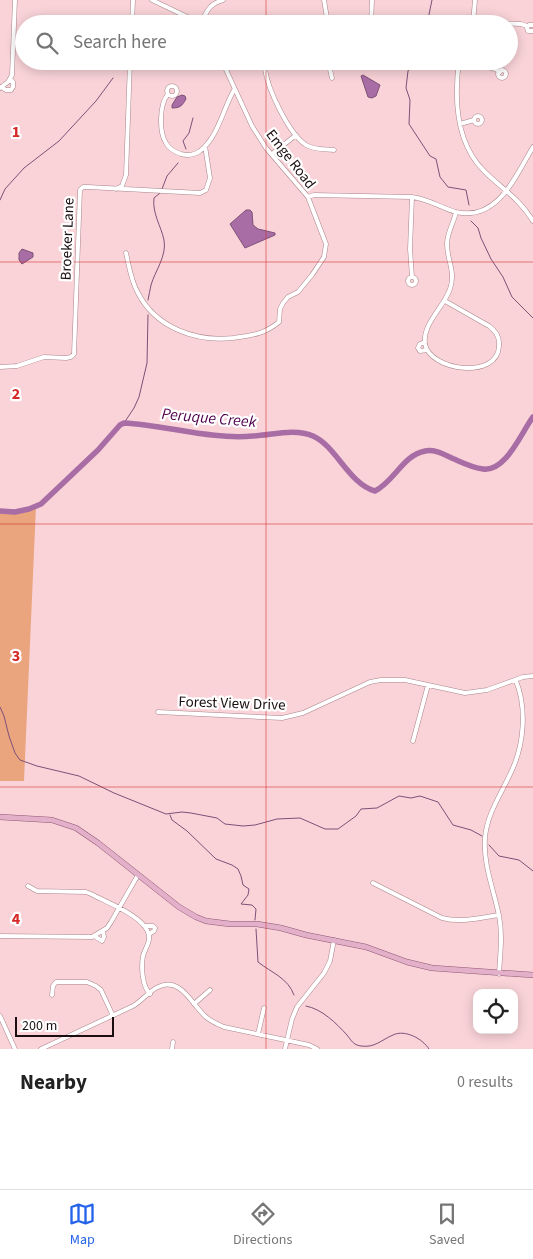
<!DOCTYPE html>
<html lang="en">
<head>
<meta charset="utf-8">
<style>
  :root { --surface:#fff; --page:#f6f6f6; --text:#222; --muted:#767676; --line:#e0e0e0; --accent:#2563eb }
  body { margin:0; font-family:"Source Sans 3",sans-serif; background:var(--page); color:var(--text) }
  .controls { position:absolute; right:15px; bottom:15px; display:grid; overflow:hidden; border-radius:10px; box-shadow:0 2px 12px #0003 }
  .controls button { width:45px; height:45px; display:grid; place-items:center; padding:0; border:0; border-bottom:1px solid var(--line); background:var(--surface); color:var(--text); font:25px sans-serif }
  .scale { position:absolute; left:15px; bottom:12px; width:99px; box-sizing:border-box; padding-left:5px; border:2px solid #1a0e10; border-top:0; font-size:14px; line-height:18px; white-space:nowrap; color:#1a0e10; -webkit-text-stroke:4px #fff; paint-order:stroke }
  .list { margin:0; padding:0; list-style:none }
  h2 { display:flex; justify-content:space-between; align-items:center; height:65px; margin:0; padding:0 20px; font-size:21px }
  h2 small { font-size:16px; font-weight:400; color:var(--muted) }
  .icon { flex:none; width:28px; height:28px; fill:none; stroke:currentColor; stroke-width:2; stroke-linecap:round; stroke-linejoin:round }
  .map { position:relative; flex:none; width:533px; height:1049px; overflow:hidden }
  .search { position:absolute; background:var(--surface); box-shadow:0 2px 12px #0003; left:15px; right:15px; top:15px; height:55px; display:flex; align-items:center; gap:12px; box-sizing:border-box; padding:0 18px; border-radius:28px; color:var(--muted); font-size:19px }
  .sheet { height:140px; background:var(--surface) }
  nav { display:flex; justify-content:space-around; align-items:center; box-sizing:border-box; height:70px; border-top:1px solid var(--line); background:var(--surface); font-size:14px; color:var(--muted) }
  nav a { display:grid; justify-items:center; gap:2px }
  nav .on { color:var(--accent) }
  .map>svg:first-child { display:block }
</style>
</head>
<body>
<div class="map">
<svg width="533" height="1049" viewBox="0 0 533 1049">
  <rect width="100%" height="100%" fill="#f9d3d8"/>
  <path fill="#eba57e" d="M36 506 24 781H0V513L19 512Z"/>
  <path fill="#a96da5" stroke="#7e5078" d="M363 75 380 85 376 96 372 98 368 97 361 76Z
    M182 95 185 96 186 99C182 106 180 108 172 108V105L177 97Z
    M246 210H250L252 212 253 225 258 229 275 233V235L245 248 230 224Z
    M22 249 33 253V257L22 264 19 260V253Z"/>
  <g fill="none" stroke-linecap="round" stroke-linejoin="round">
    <path stroke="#7e5078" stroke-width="1" d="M427 24 432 0
      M413 61 408 71 406 88 410 100 409 124 430 156 436 159 440 177 448 187 466 190 469 205
      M186 149 183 141 189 133 193 118
      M162 189 167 176 178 163
      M0 200 5 189 24 168 59 141 96 101 113 78
      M471 221 478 228 481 238 491 259 503 277 512 297 533 318
      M148 300C149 295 150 290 151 285 155 271 167 256 164 240 161 226 152 213 154 198L160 193
      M124 423 134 408 139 397 147 363 148 315
      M0 707 4 716 9 736 15 753 20 760 37 766 79 776 114 793 166 814 182 812 191 813 217 818 225 824 243 826 255 825 277 819 300 818 325 829H338L356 816 361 809 377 808 399 796 411 798 420 796 438 802 453 825 471 830 482 836
      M170 815 172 820 187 831 216 859 232 865 238 869 241 876 243 885 249 889 248 895 241 904 252 905 256 909 255 920
      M489 845 499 856 519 860 533 871
      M256 929 258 962C272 973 288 978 294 995
      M306 1006C322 1009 336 1023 347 1035 351 1040 353 1045 361 1046 375 1048 381 1040 393 1035 405 1029 423 1039 429 1049"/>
    <path stroke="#a96da5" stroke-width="5.5" d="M0 511 15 512 29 509 41 504 98 450 120 425 124 423C165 425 211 440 253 436 272 435 295 428 313 436 336 446 349 484 375 491 394 482 403 455 425 451 435 449 445 455 454 459 463 463 473 468 483 469 506 472 521 433 533 417"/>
    <g stroke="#a8858a" stroke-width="5">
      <path id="minor" d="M152 0 202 24
        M324 0 328 24
        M473 22 521 24 527 26
        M201 23C207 11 209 4 223 0
        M473 23 475 0
        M132 24 133 0
        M371 24 372 0
        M533 25H529L527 28 528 31H533
        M328 61 332 78
        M459 61C454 99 456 143 484 171 502 189 519 198 533 221
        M458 67C471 67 490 64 500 72
        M265 69C268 90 289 134 306 145 314 150 325 149 334 150
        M498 74a4 4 0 1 1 8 0a4 4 0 1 1-8 0Z
        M167 91a5 5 0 1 1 10 0a5 5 0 1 1-10 0Z
        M1 87 6 90H11L13 87V82L10 79
        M0 88 8 82 12 75 15 0
        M168 94C159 105 159 132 166 143 169 149 175 152 181 154 188 156 194 155 200 151 218 137 223 109 234 90
        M474 120a4 4 0 1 1 8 0a4 4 0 1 1-8 0Z
        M460 124 474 120
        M272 154 296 135
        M116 189 122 186 126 175 130 61
        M308 197 314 195 412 197C429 199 441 208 456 212 498 222 516 175 533 147
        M126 253C129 266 131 281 138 293 156 328 196 342 233 338 252 335 263 335 279 322L280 309 283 303 288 297 298 292 312 275 324 257 326 244 308 197 266 148 252 126 222 61
        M412 277 410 249 412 197
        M408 281a4 4 0 1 1 8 0a4 4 0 1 1-8 0Z
        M445 301 489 326C496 331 500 337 499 346 498 380 430 371 425 344 422 324 444 307 450 289 456 271 447 261 447 244 447 233 454 222 456 212
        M425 342 420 344 418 348 420 351 427 350
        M0 367 17 366 44 357 66 358 71 357 74 354 80 190 83 187H88L200 193 206 190 210 178 205 146
        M158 712 282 718 303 713 370 682 381 680H405L465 693 487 690 523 677 533 676
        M413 741 428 685
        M373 883 442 918C461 923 479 918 499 915
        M28 886 37 891 86 892 91 894C106 902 135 913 145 927 154 939 146 945 143 956 141 967 142 986 150 994
        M144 926H153L155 928 154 931 149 934
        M0 936 92 937 107 928 111 922 138 875
        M94 936 102 941 104 937 103 931
        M499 974C500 955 503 935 499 916 494 890 483 865 485 838 487 813 502 793 512 770 524 744 527 708 516 681
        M52 995 53 986 56 982H87L96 986 101 990 113 1016
        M194 1004 210 990
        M0 1016 15 1049
        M258 1034 264 1008
        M41 1049 133 1006C142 1001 149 991 158 987 181 976 192 1005 206 1017 212 1022 217 1024 224 1027L309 1045 317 1049
        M172 1049 173 1042
        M285 1049 292 1019 297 1007 324 973 330 961 334 940"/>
    </g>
    <g stroke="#915572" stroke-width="6">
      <path id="major" d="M0 817 52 820 76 828 98 843 179 907 196 917 206 921 230 924H257L281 928 306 935 366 947 407 962 432 968 533 975"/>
    </g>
    <use href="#minor" stroke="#fff" stroke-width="4"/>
    <use href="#major" stroke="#e3b0ca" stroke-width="5"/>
  </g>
  <path fill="none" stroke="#d62828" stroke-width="1" stroke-opacity="0.55" d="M266 0V24M266 61V1049M0 262H533M0 524H533M0 787H533"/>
  <g text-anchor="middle" stroke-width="4.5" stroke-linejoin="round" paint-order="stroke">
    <g font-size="15" fill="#1a0e10" stroke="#fff">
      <text transform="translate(291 159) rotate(52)" y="5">Emge Road</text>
      <text transform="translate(67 239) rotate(-88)" y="5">Broeker Lane</text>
      <text transform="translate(232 703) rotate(2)" y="5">Forest View Drive</text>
    </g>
    <g font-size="16" font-style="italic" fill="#50004e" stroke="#fff">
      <text transform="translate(209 417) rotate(5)" y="6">Peruque Creek</text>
    </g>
  </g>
  <g font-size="16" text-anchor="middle" font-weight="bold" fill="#d62828" stroke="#fff" stroke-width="4.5" stroke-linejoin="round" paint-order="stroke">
    <text x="16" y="137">1</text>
    <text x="16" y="399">2</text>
    <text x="16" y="661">3</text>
    <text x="16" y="924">4</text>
  </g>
</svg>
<div class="controls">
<button><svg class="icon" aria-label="locate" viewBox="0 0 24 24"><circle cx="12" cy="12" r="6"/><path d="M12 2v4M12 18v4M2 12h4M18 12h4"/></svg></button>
</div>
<div class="scale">200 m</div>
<div class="search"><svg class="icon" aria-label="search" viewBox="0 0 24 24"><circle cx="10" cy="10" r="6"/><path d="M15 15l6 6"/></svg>Search here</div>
</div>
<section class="sheet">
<h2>Nearby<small>0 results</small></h2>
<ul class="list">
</ul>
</section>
<nav>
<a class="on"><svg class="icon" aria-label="map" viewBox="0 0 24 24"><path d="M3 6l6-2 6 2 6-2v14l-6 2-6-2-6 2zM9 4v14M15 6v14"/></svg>Map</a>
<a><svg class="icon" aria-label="directions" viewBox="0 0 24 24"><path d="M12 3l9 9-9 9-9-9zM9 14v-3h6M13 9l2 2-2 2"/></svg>Directions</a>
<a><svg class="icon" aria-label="saved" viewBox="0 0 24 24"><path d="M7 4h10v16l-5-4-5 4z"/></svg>Saved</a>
</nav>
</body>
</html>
